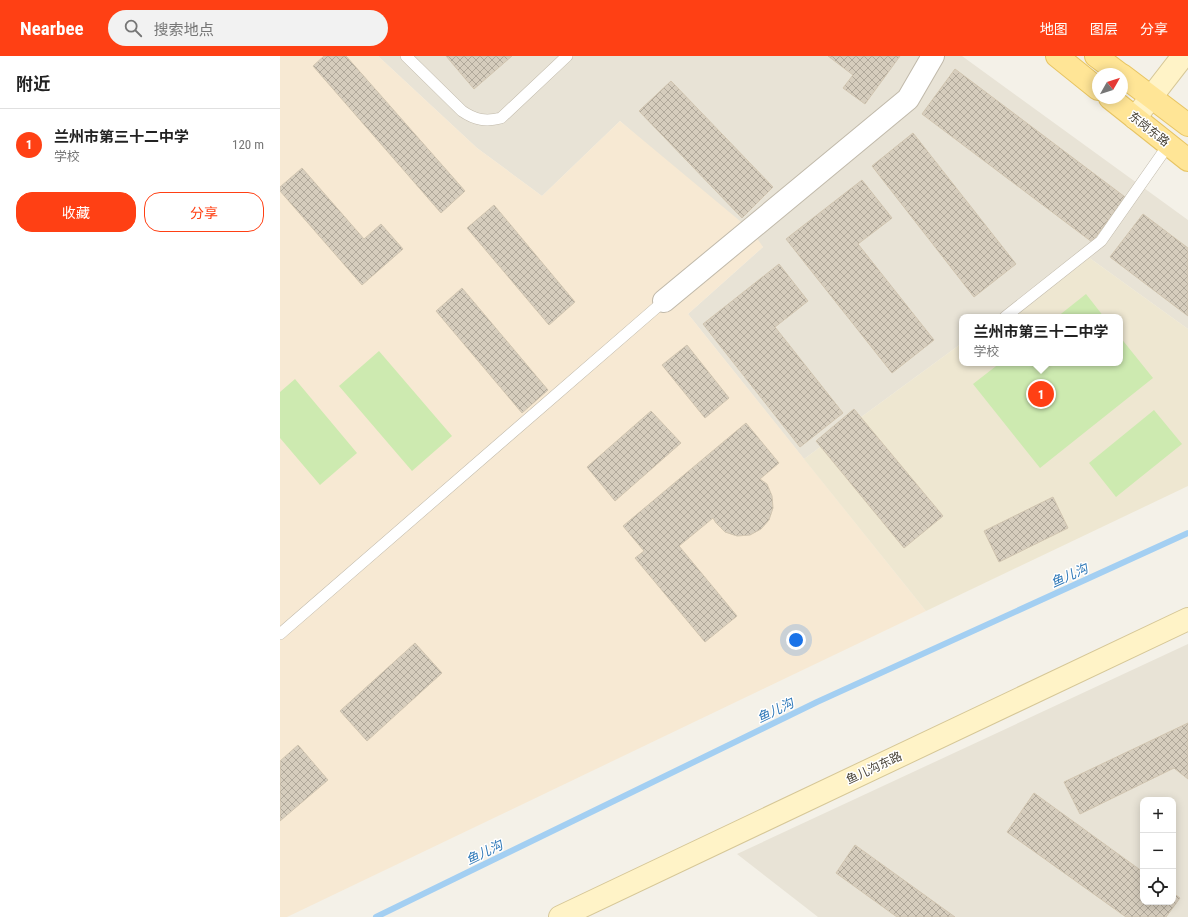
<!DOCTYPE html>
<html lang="zh">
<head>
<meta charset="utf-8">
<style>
  :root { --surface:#fff; --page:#f2f2f2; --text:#222; --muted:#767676; --line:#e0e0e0; --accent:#ff4014 }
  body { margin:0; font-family:"Roboto Condensed","Noto Sans SC",sans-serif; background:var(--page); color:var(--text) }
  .controls { position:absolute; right:12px; bottom:12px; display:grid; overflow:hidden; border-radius:8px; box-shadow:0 2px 10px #0003 }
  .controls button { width:36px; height:36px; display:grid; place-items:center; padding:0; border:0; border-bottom:1px solid var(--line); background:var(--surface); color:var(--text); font:20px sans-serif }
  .compass { position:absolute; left:812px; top:12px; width:36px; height:36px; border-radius:50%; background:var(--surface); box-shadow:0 2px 10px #0003; rotate:51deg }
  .you { position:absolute; left:516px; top:584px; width:14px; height:14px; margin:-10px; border:3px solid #fff; border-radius:50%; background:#1a73e8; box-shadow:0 0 0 6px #1a73e833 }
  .badge { display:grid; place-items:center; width:26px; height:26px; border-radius:50%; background:var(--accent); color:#fff; font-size:13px; font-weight:700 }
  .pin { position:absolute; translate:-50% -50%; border:2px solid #fff; box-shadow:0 1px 4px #0006 }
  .popup { position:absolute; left:679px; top:258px; width:164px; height:52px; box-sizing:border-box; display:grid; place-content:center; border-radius:8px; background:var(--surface); filter:drop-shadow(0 1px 3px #0005); font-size:13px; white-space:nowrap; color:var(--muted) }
  .popup b { font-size:15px; color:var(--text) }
  .popup::after { content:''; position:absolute; left:50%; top:100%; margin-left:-8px; border:8px solid transparent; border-top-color:var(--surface) }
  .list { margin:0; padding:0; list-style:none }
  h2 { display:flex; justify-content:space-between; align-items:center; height:52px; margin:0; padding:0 16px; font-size:17px }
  h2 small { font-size:13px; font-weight:400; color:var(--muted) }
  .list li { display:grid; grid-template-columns:26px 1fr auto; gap:12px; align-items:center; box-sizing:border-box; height:72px; padding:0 16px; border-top:1px solid var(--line) }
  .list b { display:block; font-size:15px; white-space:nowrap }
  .list p { margin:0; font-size:13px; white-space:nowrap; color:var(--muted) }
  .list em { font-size:13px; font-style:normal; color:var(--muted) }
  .actions { display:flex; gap:8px; padding:12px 16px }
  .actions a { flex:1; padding:9px 0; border:1px solid var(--accent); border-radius:16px; text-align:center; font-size:14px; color:var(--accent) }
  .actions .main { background:var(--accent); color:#fff }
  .icon { flex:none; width:22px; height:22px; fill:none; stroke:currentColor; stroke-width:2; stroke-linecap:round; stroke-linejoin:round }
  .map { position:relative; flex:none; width:908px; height:861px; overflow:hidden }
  header { display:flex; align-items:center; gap:24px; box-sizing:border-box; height:56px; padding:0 20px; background:var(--accent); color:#fff }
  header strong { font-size:19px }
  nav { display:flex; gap:22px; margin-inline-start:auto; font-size:14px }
  .search { width:280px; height:36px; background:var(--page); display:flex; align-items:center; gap:10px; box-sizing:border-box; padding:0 14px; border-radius:22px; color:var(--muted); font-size:15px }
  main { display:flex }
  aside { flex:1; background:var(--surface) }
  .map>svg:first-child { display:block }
</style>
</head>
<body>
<header>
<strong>Nearbee</strong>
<div class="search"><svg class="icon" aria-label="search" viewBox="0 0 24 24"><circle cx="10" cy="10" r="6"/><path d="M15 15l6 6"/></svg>搜索地点</div>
<nav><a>地图</a><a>图层</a><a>分享</a></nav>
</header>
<main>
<aside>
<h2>附近<small></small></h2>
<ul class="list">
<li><span class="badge">1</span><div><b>兰州市第三十二中学</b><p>学校</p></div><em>120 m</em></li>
</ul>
<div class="actions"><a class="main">收藏</a><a>分享</a></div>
</aside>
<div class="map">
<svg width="908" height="861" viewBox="0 0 908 861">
  <defs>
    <pattern id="building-cross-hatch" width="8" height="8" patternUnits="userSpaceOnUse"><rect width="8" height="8" fill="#d6cdbd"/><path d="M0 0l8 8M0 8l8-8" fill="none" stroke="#b0a89a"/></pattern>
  </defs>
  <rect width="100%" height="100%" fill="#f4f1e8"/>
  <path fill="#e8e3d6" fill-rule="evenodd" d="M98 0H682L908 164V273L804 198 718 261H682V287L524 403 408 258 483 191 340 65 262 140 197 92Z
    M908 588V861H538L457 798ZM863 744H893V846H863Z"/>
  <path fill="#f7e9d3" d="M0 0H98L197 92 262 140 340 65 472 175 483 191 408 258 646 555 7 861H0Z"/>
  <path fill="#eee7d1" d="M804 198 908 273V430L646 555 524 403 682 287V307H840V261H718Z"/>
  <path fill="#cdeab0" d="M806 238 824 261H777Z
    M840 281 873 322 760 412 693 328 720 307H840Z
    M99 295 172 380 132 415 59 330Z
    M15 323 77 397 40 429 0 382V336Z
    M874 354 902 388 836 441 809 407Z"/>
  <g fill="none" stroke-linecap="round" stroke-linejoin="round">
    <path stroke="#a3cff2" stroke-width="6" d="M96 861 537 646 908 477"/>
  </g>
  <path fill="url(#building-cross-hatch)" stroke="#d1c5b0" d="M44 0H66L185 135 161 157 33 10Z
    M166 0H232L194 33Z
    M548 0H620L585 48 563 32 573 19Z
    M675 13 845 141 812 186 642 58Z
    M391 25 493 131 462 162 359 55Z
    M633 77 736 208 694 241 592 110Z
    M22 112 84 183 101 168 123 193 82 229 0 135V131Z
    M582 124 612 162 578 188 654 284 612 317 506 183Z
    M214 149 295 246 269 269 187 172Z
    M863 158 908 192V260L830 201Z
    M499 208 528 245 495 271 563 357 520 391 423 268Z
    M182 232 268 334 242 357 156 255Z
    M407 289 449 342 425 362 382 309Z
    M574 353 663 460 624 492 536 385Z
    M371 355 401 387 335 445 307 411Z
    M466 367 499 407 480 423 487 428 492 440 493 452 489 464 481 473 470 479 457 480 445 476 436 467 433 462 399 490 457 560 425 586 355 502 364 495 343 470Z
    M773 441 788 472 719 506 704 475Z
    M135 587 162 617 87 685 60 655Z
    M908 667V723L894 712 800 758 784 726Z
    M18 689 48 724 0 765V705Z
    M754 737 863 816V846H893V837L900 842 886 861H846L727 776Z
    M575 789 675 861H617L556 817Z"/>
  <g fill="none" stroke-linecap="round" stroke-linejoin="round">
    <g stroke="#c0b9aa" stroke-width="12">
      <path id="lane" d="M126 0 182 55C195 64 206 66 221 62L287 0
        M725 261 821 185 889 88
        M0 578 384 245"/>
    </g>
    <g stroke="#c0b9aa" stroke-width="24">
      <path id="street" d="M384 245 628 43 653 0"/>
    </g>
    <g stroke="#d6c797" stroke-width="24">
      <path id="secondary" d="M855 62 903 0
        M280 861 908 563"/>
    </g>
    <g stroke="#e7c463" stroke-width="24">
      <path id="primary" d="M777 0 818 33
        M816 0 840 18
        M842 19 908 69
        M830 42 908 104"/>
    </g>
    <use href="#lane" stroke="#fff" stroke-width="11"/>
    <use href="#street" stroke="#fff" stroke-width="22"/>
    <use href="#secondary" stroke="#fff3c7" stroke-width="22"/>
    <use href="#primary" stroke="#ffe596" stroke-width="22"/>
  </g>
  <g text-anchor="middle" stroke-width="3" stroke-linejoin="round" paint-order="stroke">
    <g font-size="12" fill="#484236" stroke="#fff">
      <text transform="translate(869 73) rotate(38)" y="4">东岗东路</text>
      <text transform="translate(594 712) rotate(-25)" y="4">鱼儿沟东路</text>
    </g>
    <g font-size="13" font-style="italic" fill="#2c77b7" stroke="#fff">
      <text transform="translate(789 519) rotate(-24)" y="5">鱼儿沟</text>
      <text transform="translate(495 654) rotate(-26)" y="5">鱼儿沟</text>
      <text transform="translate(204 796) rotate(-26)" y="5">鱼儿沟</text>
    </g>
  </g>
</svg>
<div class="controls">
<button>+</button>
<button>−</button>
<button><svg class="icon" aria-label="locate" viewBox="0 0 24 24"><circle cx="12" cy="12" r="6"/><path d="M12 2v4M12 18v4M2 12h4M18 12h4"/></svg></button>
</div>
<svg class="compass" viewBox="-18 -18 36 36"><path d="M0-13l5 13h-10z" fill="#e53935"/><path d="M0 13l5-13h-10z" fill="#767676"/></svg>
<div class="you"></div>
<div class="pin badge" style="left:761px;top:338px">1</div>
<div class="popup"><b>兰州市第三十二中学</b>学校</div>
</div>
</main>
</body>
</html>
